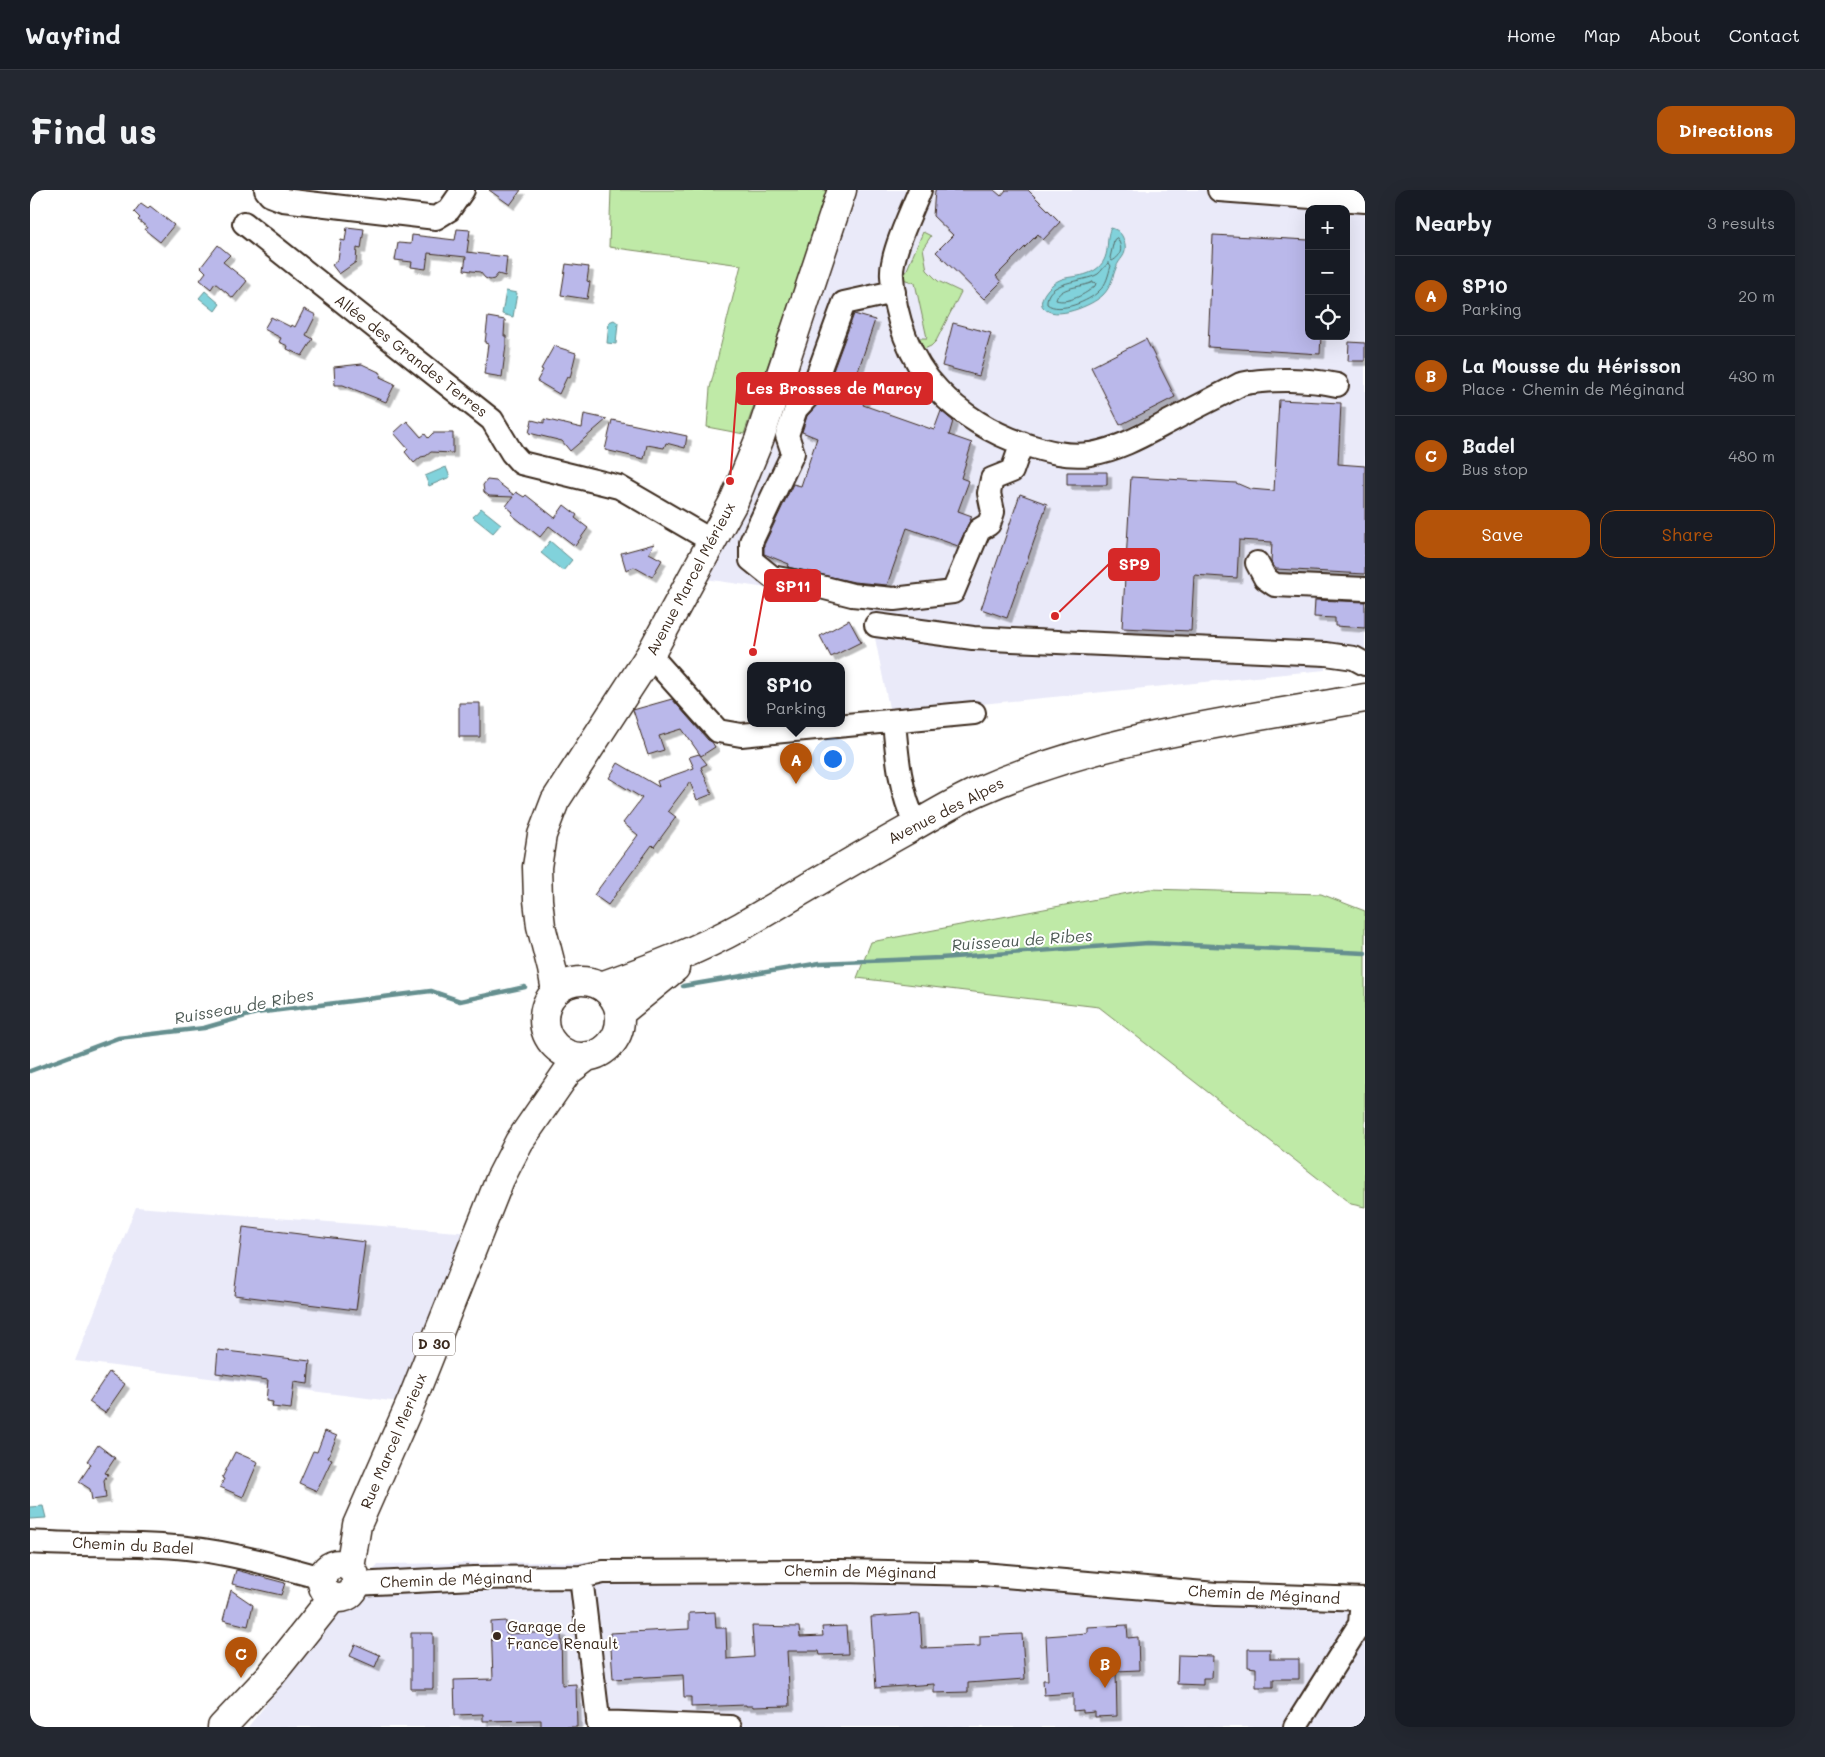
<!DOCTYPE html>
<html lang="en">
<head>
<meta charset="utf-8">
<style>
  :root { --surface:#171b24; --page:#242831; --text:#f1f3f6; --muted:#9ea1a6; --line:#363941; --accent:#b45309 }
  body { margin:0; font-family:Mali,sans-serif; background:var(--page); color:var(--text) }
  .controls { position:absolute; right:15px; top:15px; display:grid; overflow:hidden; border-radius:10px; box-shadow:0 5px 20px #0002 }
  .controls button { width:45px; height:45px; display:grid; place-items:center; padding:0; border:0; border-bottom:1px solid var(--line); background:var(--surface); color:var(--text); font:25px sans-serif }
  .you { position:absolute; left:802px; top:568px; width:18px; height:18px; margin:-12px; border:4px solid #fff; border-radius:50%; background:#1a73e8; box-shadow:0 0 0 8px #1a73e833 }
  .badge { display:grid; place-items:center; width:32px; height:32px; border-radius:50%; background:var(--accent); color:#fff; font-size:16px; font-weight:700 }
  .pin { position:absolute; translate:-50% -41px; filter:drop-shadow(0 1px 2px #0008) }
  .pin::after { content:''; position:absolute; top:26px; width:18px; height:15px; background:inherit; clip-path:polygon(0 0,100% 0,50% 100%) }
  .popup { position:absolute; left:717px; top:472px; width:98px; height:65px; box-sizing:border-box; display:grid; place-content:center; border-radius:10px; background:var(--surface); filter:drop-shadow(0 1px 4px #0005); font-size:16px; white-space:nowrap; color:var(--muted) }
  .popup b { font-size:19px; color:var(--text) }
  .popup::after { content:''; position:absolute; left:50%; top:100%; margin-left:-10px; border:10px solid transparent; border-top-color:var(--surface) }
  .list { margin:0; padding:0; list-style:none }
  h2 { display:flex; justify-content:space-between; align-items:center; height:65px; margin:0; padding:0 20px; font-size:21px }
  h2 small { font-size:16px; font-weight:400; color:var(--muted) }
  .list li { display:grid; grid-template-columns:32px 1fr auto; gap:15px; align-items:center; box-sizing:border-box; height:80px; padding:0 20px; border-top:1px solid var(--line) }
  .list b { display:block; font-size:19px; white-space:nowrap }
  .list p { margin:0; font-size:16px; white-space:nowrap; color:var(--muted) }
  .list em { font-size:16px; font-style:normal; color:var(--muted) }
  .actions { display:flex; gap:10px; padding:15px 20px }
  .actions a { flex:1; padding:11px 0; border:1px solid var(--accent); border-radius:15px; text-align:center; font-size:18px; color:var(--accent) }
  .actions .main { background:var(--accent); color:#fff }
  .icon { flex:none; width:28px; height:28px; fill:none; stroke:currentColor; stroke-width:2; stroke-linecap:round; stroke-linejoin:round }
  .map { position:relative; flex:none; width:1335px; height:1537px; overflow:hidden; border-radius:15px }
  header { display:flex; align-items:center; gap:30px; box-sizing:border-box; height:70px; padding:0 25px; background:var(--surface); border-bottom:1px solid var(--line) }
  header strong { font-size:24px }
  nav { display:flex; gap:28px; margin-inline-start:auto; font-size:18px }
  .intro { display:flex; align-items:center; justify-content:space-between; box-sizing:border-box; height:120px; padding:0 30px }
  h1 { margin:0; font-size:35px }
  .button { padding:12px 22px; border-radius:15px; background:var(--accent); color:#fff; font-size:18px; font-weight:700 }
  main { display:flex; gap:30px; padding:0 30px }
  aside { flex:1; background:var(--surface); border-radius:15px; box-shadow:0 5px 20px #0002 }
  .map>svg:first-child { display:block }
</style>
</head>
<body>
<header>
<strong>Wayfind</strong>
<nav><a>Home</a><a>Map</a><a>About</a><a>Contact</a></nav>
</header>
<div class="intro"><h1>Find us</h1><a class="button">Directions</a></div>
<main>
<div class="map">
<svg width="1335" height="1537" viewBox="0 0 1335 1537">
  <defs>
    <filter id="shadow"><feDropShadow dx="4.5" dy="4.5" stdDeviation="0" flood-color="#0004"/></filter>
  </defs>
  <rect width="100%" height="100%" fill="#fff"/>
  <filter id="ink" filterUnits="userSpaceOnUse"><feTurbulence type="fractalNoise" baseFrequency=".02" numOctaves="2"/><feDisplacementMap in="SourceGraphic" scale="10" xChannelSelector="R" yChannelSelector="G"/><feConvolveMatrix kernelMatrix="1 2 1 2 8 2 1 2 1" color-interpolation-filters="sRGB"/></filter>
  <g filter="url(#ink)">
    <path fill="#eaeaf9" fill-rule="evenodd" d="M822 0H1335V462L1296 460 1295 480 860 523 838 413 675 389ZM1279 19H1316V146H1279Z
      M106 1017 441 1043 369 1212 45 1171Z
      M780 1369 956 1371 1182 1392 1335 1399V1537H218L348 1374Z"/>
    <path fill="#bfeaa7" stroke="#7d8a62" d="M581 0H798L714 244 677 237 680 198 711 75 579 57Z
      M893 42 901 46 893 58 897 80 908 91 931 102 906 151 901 156 892 160 886 148H897L885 93 873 89Z
      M1119 699 1291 704 1335 721V1017L1321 1014 1069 817 827 788 841 752Z"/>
    <path fill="#81d2db" stroke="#658f8f" d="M1081 38C1090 40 1093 46 1095 54 1097 67 1089 68 1086 78 1082 88 1081 97 1073 105 1063 115 1024 132 1013 117 1010 113 1012 108 1015 103 1031 80 1046 92 1065 80 1083 68 1074 49 1081 38Z
      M175 101 190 114 185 121 169 108Z
      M476 101 487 103 483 127 472 124Z
      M584 130 588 133 586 154 577 153 579 132Z
      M416 277 420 287 399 296 395 286Z
      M451 318 471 334 463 343 443 327Z
      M520 351 542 370 533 381 511 363Z
      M13 1316 16 1328 0 1329V1317Z"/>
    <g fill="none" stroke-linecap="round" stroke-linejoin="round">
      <path stroke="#576d6a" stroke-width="1" d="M1087 48C1093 57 1092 66 1082 71L1080 68 1084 50Z
        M1079 73 1081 76C1078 85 1077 94 1069 101 1060 111 1029 124 1017 114 1015 90 1053 93 1068 84 1072 81 1074 76 1079 73Z
        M1063 92 1066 93 1065 96C1056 104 1038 114 1026 110 1029 96 1051 98 1063 92Z"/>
      <path stroke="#658f8f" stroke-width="4.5" d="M653 796 790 773 910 768 1118 753 1335 763
        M0 881 88 848 174 838 226 823 401 801 430 811 495 797"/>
    </g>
    <path fill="#bab8ea" stroke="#3b2a1e" filter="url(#shadow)" d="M459 0H491L480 15Z
      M905 0H964L971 6 976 0H998L1030 32 1013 50 1008 44 966 86 971 92 954 109 906 62 923 45 903 26Z
      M111 13 118 18 120 16 144 35 130 52 115 40 117 37 108 30 110 28 104 22Z
      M317 37 334 39 331 59 327 58 326 72 309 84 302 75 308 70 311 50 315 51Z
      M427 39 440 40 437 62 477 67 475 86 468 84 464 89 460 90 455 88 450 82 434 80 436 67 398 63 396 79 381 77 382 72 365 70 368 53 381 54 382 45 425 50Z
      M1183 45 1279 50V146H1291L1290 164 1178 157Z
      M188 55 200 65 193 72 217 91 203 108 185 93 181 99 170 90 176 82 171 77Z
      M536 74 559 77 557 91 560 92 557 109 531 105Z
      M274 119 286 125 276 145 283 149 272 166 257 159 258 156 249 152 251 148 234 139 241 127 261 137 262 135 265 137Z
      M824 124 845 130 826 187 831 188 829 194 839 198 833 215 904 240 911 221 923 231 919 245 942 253 931 288 939 291 928 321 942 326 928 356 877 338 857 395 824 392 758 377 759 374 734 364V355L763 294 771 296 787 248 772 242 777 226 793 208Z
      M458 127 475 130 474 146H476V155L472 187 454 184 458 154 455 153Z
      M923 133 961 143 949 186 912 176Z
      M1116 149 1145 207 1090 235 1061 177Z
      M1319 152 1335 153V171H1318Z
      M524 156 546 163 540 188 537 187 529 204 507 191 513 180 511 179Z
      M332 174 351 183 350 187 365 194 356 212 313 195H305L304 177Z
      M1249 210 1311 213 1308 274 1335 276V384L1246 379 1241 372 1242 352 1209 350 1207 388 1164 385 1161 441 1092 438 1101 287 1206 293 1220 299 1244 301Z
      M554 224 577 229 540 261 532 251 499 243 502 230 514 233V229L552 238Z
      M582 230 657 246 655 258 636 253 634 258 617 255 614 269 575 260Z
      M377 231 391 247 395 244 398 248 403 243H423V263L401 262 396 266 391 267 384 273 375 262 378 259 364 243Z
      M1037 282H1077V295H1037Z
      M457 290 466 291 484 305 486 302 494 307 496 305 525 328 534 315 547 325 545 328 558 338 545 356 519 336 510 347 481 324 483 322 476 316 483 307 459 306 454 302 453 295Z
      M990 304 1017 314 977 428 951 419Z
      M624 354 619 363 632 370 622 387 604 377 596 380 591 363Z
      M1285 410 1335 412V438L1305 436V428L1284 427Z
      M819 430 831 452 801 467 790 446Z
      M642 509 678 550 682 552 685 557 671 566 652 539 629 546 634 560 618 565 603 520Z
      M429 513H450V547H429Z
      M669 564 677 574 671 577 682 604 667 610 660 592 638 621 646 627 624 657 622 655 578 715 564 705 608 645 593 633 612 608 579 588 588 573 629 597 627 591 664 578 659 567Z
      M213 1037 335 1052 326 1120 204 1105Z
      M188 1160 280 1171 278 1194 264 1192 261 1219 242 1217 243 1212 236 1211 238 1190 186 1183Z
      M79 1182 95 1194 75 1223 59 1212Z
      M295 1241 307 1246 298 1268 302 1269 287 1301 269 1293 283 1261 287 1262Z
      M68 1255 85 1268 75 1283 78 1284 74 1290 76 1308 62 1310 60 1299 49 1292 61 1274 57 1271Z
      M205 1262 228 1272 213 1307 190 1297 194 1289 192 1288Z
      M206 1380 255 1393 251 1405 202 1394Z
      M201 1400 223 1415 218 1436 193 1430Z
      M685 1422 686 1438H696L697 1469 724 1467 722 1436 769 1437 770 1447 793 1446 792 1437 816 1436 818 1464 790 1465 789 1461H757L760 1516 723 1517V1516H716V1515L661 1517V1507H654L653 1485 583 1489 580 1443 659 1439V1423Z
      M890 1424 892 1458 950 1456V1446L992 1444 995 1489 938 1493V1502L904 1503V1494L846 1498 841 1427Z
      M476 1431V1444L531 1442 532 1495 546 1494 547 1537H511V1530L453 1531V1524L425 1525 424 1490 463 1489 461 1432Z
      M1097 1435 1098 1448 1108 1447 1109 1480 1086 1481 1087 1526 1065 1527V1522L1053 1523V1520L1043 1521V1503L1014 1505 1013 1490H1018L1016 1446 1057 1443V1437Z
      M381 1443H403V1499H381Z
      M325 1454 350 1465 345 1477 320 1466Z
      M1218 1459H1240V1469H1269V1489H1243V1497H1226V1478L1218 1477Z
      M1148 1465 1183 1466 1182 1488H1173V1495L1147 1494Z"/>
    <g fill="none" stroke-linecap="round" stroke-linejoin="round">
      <g stroke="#3b2a1e" stroke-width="26">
        <path id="minor" d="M236 0 240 5 253 10 406 28 419 20 433 0
          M890 0C882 21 860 65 862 86 864 126 880 171 908 200 930 224 963 244 994 254 1015 261 1037 267 1060 264 1091 259 1117 243 1144 229 1166 217 1189 206 1211 194 1240 188 1279 189 1307 195
          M1189 0 1335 11
          M214 33 462 230 482 263 491 273 589 297 682 351
          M864 102 814 113 781 203 766 219 757 245 763 263 721 352V370L742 387 783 395 822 405 864 409 923 402 949 340 959 334 963 322 959 303 962 289 982 281 992 253
          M1227 373 1235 388 1245 395 1335 399
          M846 435 943 448 982 450 1296 464 1324 468 1335 474
          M620 465 688 541 711 545 944 523
          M864 531C867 567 870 602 886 635
          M0 1352C52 1356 105 1352 157 1358 202 1363 248 1376 292 1388
          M551 1387 569 1537
          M325 1394 444 1388 551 1387 573 1382 811 1381 952 1384 1186 1404 1335 1409
          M568 1532 700 1537
          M1265 1537 1330 1434 1332 1409"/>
      </g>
      <g stroke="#3b2a1e" stroke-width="31">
        <path id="major" d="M514 829a38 38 0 1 1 76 0a38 38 0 1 1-76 0Z
          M571 796C619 779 667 761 712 736 767 704 821 671 877 640 900 627 924 612 949 601 1071 547 1205 531 1335 508
          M526 801 522 779 511 736 508 710 507 677 512 645 525 611 620 465 704 311 729 250 812 0
          M590 823 645 778
          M292 1391a17 17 0 1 1 34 0a17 17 0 1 1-34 0Z
          M320 1378 327 1335 382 1210 470 989 489 952 538 881 558 866
          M192 1537 240 1486 303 1407"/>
      </g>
      <use href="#minor" stroke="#fff" stroke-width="22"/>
      <use href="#major" stroke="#fff" stroke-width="28"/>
    </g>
  </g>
  <circle fill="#3b2a1e" stroke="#fff" stroke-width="2" cx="467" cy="1446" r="5"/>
  <g text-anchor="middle" stroke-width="4" stroke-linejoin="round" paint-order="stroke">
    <rect fill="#fff" stroke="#766a62" stroke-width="1" x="383" y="1142.5" width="42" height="23" rx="4"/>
    <g font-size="14" font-weight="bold" fill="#3b2a1e">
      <text x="404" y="1159">D 30</text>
    </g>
    <g font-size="15" fill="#3b2a1e" stroke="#fff">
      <text transform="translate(381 166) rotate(38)" y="5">Allée des Grandes Terres</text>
      <text transform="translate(661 389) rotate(-62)" y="5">Avenue Marcel Mérieux</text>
      <text transform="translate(916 621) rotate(-27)" y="5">Avenue des Alpes</text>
      <text transform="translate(364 1251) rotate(-67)" y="5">Rue Marcel Merieux</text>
      <text transform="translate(103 1356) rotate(3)" y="5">Chemin du Badel</text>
      <text transform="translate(830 1382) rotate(1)" y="5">Chemin de Méginand</text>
      <text transform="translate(426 1390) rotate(-2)" y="5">Chemin de Méginand</text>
      <text transform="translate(1234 1405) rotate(3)" y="5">Chemin de Méginand</text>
    </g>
    <g font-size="15" fill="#3b2a1e" stroke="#fff" text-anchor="start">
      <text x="477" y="1442">Garage de<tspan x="477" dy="17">France Renault</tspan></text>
    </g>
    <g font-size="16" font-style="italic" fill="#505c57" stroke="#fff">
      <text transform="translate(992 750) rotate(-4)" y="6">Ruisseau de Ribes</text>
      <text transform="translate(214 816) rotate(-10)" y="6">Ruisseau de Ribes</text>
    </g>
  </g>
  <path fill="none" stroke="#d62828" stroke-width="2" d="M700 291L707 199M1025 426L1079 374M723 462L735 396"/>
  <g fill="#d62828" stroke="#fff" stroke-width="2">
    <circle cx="700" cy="291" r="5"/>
    <circle cx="1025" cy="426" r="5"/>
    <circle cx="723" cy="462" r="5"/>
  </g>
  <g fill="#d62828" stroke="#d62828" stroke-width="2">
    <rect x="707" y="183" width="195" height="31" rx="5"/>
    <rect x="1079" y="359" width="50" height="31" rx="5"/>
    <rect x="735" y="380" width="55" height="31" rx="5"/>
  </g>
  <g font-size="16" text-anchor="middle" font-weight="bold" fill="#fff">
    <text x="804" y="204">Les Brosses de Marcy</text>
    <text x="1104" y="380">SP9</text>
    <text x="763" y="402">SP11</text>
  </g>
</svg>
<div class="controls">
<button>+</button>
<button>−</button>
<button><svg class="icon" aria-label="locate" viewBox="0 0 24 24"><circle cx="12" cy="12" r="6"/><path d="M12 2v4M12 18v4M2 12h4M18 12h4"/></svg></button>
</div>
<div class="you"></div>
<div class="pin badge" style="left:766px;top:594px">A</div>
<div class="popup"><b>SP10</b>Parking</div>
<div class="pin badge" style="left:1075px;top:1498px">B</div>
<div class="pin badge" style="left:211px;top:1488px">C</div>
</div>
<aside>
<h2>Nearby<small>3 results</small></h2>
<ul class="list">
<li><span class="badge">A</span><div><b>SP10</b><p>Parking</p></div><em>20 m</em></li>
<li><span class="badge">B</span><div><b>La Mousse du Hérisson</b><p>Place · Chemin de Méginand</p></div><em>430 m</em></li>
<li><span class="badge">C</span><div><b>Badel</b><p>Bus stop</p></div><em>480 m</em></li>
</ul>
<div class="actions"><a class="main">Save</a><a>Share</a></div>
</aside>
</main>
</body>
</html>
